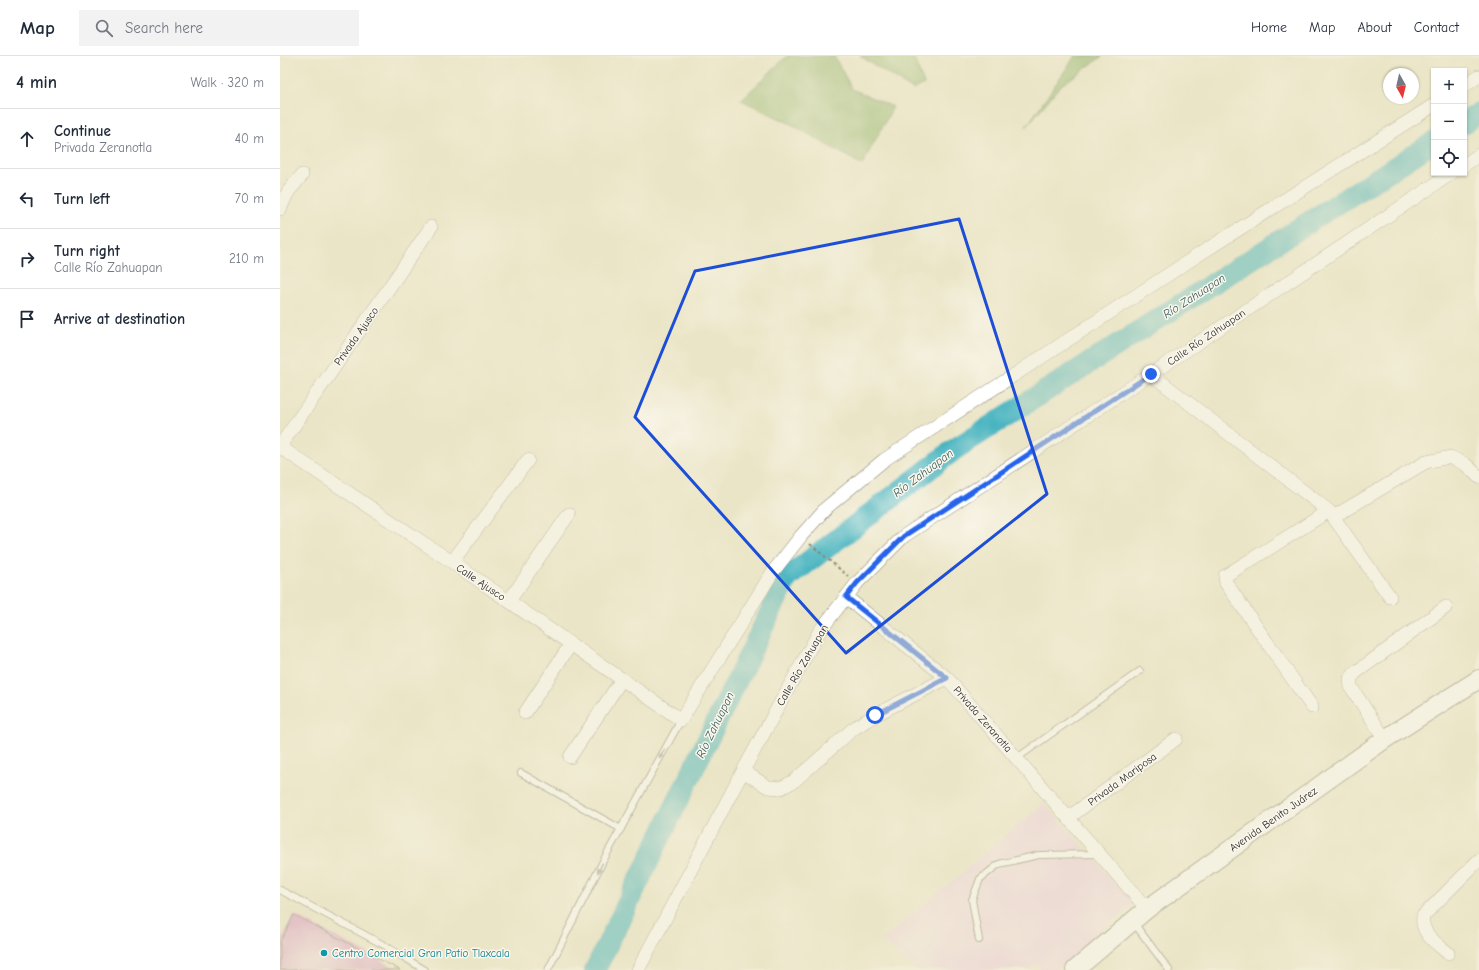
<!DOCTYPE html>
<html lang="en">
<head>
<meta charset="utf-8">
<style>
  :root { --surface:#fff; --page:#f2f2f3; --text:#1f2937; --muted:#747a83; --line:#e0e1e3 }
  body { margin:0; font-family:"Comic Neue",sans-serif; background:var(--page); color:var(--text) }
  .controls { position:absolute; right:12px; top:12px; display:grid; overflow:hidden; border-radius:0px; box-shadow:0 1px 3px #0004 }
  .controls button { width:36px; height:36px; display:grid; place-items:center; padding:0; border:0; border-bottom:1px solid var(--line); background:var(--surface); color:var(--text); font:20px sans-serif }
  .compass { position:absolute; left:1103px; top:12px; width:36px; height:36px; border-radius:50%; background:var(--surface); box-shadow:0 1px 3px #0004; rotate:172deg }
  .stop { position:absolute; width:12px; height:12px; margin:-9px; border:3px solid #2563eb; border-radius:50%; background:#fff }
  .stop.end { background:#2563eb; border-color:#fff; box-shadow:0 1px 4px #0008 }
  .list { margin:0; padding:0; list-style:none }
  h2 { display:flex; justify-content:space-between; align-items:center; height:52px; margin:0; padding:0 16px; font-size:17px }
  h2 small { font-size:13px; font-weight:400; color:var(--muted) }
  .list li { display:grid; grid-template-columns:26px 1fr auto; gap:12px; align-items:center; box-sizing:border-box; height:60px; padding:0 16px; border-top:1px solid var(--line) }
  .list b { display:block; font-size:15px; white-space:nowrap }
  .list p { margin:0; font-size:13px; white-space:nowrap; color:var(--muted) }
  .list em { font-size:13px; font-style:normal; color:var(--muted) }
  .icon { flex:none; width:22px; height:22px; fill:none; stroke:currentColor; stroke-width:2; stroke-linecap:round; stroke-linejoin:round }
  .map { position:relative; flex:none; width:1199px; height:914px; overflow:hidden }
  header { display:flex; align-items:center; gap:24px; box-sizing:border-box; height:56px; padding:0 20px; background:var(--surface); border-bottom:1px solid var(--line) }
  header strong { font-size:19px }
  nav { display:flex; gap:22px; margin-inline-start:auto; font-size:14px }
  .search { width:280px; height:36px; background:var(--page); display:flex; align-items:center; gap:10px; box-sizing:border-box; padding:0 14px; border-radius:0px; color:var(--muted); font-size:15px }
  main { display:flex }
  aside { flex:1; background:var(--surface) }
  .map>svg:first-child { display:block }
</style>
</head>
<body>
<header>
<strong>Map</strong>
<div class="search"><svg class="icon" aria-label="search" viewBox="0 0 24 24"><circle cx="10" cy="10" r="6"/><path d="M15 15l6 6"/></svg>Search here</div>
<nav><a>Home</a><a>Map</a><a>About</a><a>Contact</a></nav>
</header>
<main>
<aside>
<h2>4 min<small>Walk · 320 m</small></h2>
<ul class="list">
<li><svg class="icon" aria-label="ahead" viewBox="0 0 24 24"><path d="M12 20V5M6 11l6-6 6 6"/></svg><div><b>Continue</b><p>Privada Zeranotla</p></div><em>40 m</em></li>
<li><svg class="icon" aria-label="left" viewBox="0 0 24 24"><path d="M17 20v-9H6M10 6l-5 5 5 5"/></svg><div><b>Turn left</b></div><em>70 m</em></li>
<li><svg class="icon" aria-label="right" viewBox="0 0 24 24"><path d="M7 20v-9h11M14 6l5 5-5 5"/></svg><div><b>Turn right</b><p>Calle Río Zahuapan</p></div><em>210 m</em></li>
<li><svg class="icon" aria-label="arrive" viewBox="0 0 24 24"><path d="M6 21V4h12l-3 4 3 4H6"/></svg><div><b>Arrive at destination</b></div></li>
</ul>
</aside>
<div class="map">
<svg width="1199" height="914" viewBox="0 0 1199 914">
  <rect width="100%" height="100%" fill="#fbf7ec"/>
  <filter id="ink" filterUnits="userSpaceOnUse"><feTurbulence type="fractalNoise" baseFrequency=".025" numOctaves="2"/><feDisplacementMap in="SourceGraphic" scale="8" xChannelSelector="R" yChannelSelector="G"/><feConvolveMatrix kernelMatrix="1 2 1 2 8 2 1 2 1" color-interpolation-filters="sRGB"/></filter>
  <filter id="wash" filterUnits="userSpaceOnUse"><feTurbulence type="fractalNoise" baseFrequency=".012" numOctaves="4" result="noise"/><feDisplacementMap in="SourceGraphic" scale="16" xChannelSelector="R" yChannelSelector="G"/><feGaussianBlur stdDeviation="0.9" result="paint"/><feColorMatrix in="noise" values="0 0 0 0 0 0 0 0 0 0 0 0 0 0 0 0 0 1.4 0 .05"/><feComposite in="paint" operator="in"/></filter>
  <g filter="url(#wash)">
    <rect width="100%" height="100%" fill="#ebe5c7"/>
    <path fill="#f0d0e5" d="M764 747 854 847 777 914H761L755 908 749 914H636L602 884Z"/>
    <path fill="#8eb46a" stroke="#5c704a" d="M507 0H554L572 33 613 51 582 109 511 68 461 44Z
      M580 0H633L644 28 633 34Z
      M795 0H823L780 30 746 71Z"/>
    <g fill="none" stroke-linecap="round" stroke-linejoin="round">
      <path stroke="#45b3c0" stroke-width="22" d="M1184 67 1199 57
        M315 914 507 522 675 393 1154 86"/>
    </g>
    <g id="blocks">
      <path fill="#da9ac6" d="M14 859 120 914H0V886Z"/>
    </g>
  </g>
  <g filter="url(#ink)">
    <use href="#blocks" fill-opacity="0" stroke="#8b8879" stroke-width="1"/>
    <g fill="none" stroke-linecap="round" stroke-linejoin="round">
      <g stroke="#8b8879" stroke-width="8">
        <path id="service" d="M737 702 860 615
          M241 717 341 773
          M0 834 102 888 145 914
          M854 867 889 914
          M699 884 692 844 700 823 719 808 759 799 818 798
          M268 914 323 805 401 664"/>
      </g>
      <g stroke="#8b8879" stroke-width="14">
        <path id="minor" d="M1184 30 1199 20
          M1184 109 1199 99
          M0 153 8 136 22 119
          M871 318 1049 455 1110 541
          M0 390 151 171
          M0 391 172 506 401 664 492 517 521 480 546 452 604 404 912 203 1154 49
          M1053 461 1146 406 1170 401 1185 408 1199 421
          M172 506 248 404
          M566 541 667 622 867 853
          M229 545 289 458
          M1032 651 946 527 945 520 1049 455
          M245 657 291 588
          M1105 683 1071 631 1070 623 1075 617 1166 551
          M290 701 342 623
          M463 715 488 731 501 732 514 725 573 673 595 659 667 622
          M788 762 896 683
          M1168 897C1156 887 1140 877 1143 860L1199 804
          M358 914 463 715 539 576 577 527 624 480 871 318 1172 117"/>
      </g>
      <g stroke="#8b8879" stroke-width="20">
        <path id="secondary" d="M795 914 867 853 1105 683 1199 623"/>
      </g>
      <path stroke="#8b8879" stroke-width="2" stroke-dasharray="3 3" stroke-linecap="butt" d="M530 488 568 520"/>
      <use href="#service" stroke="#fff" stroke-width="6"/>
      <use href="#minor" stroke="#fff" stroke-width="13"/>
      <use href="#secondary" stroke="#fff" stroke-width="18"/>
    </g>
    <defs><path id="oneway-solid" d="M-6-.8H1V-3.2L6.5 0L1 3.2V.8H-6Z"/></defs>
    <g fill="#a0a0a0">
      <use href="#oneway-solid" transform="translate(382 698) rotate(119)"/>
      <use href="#oneway-solid" transform="translate(320 812) rotate(117)"/>
    </g>
  </g>
  <g fill="none" stroke-linecap="round" stroke-linejoin="round" filter="url(#ink)">
    <path stroke="#2563eb" stroke-width="5" d="M595 659 667 622 566 541 577 527 624 480 871 318"/>
  </g>
  <path d="M0 0H1199V914H0ZM679 163 767 438 566 597 355 361 415 215Z" fill="#ebe5c7" fill-opacity=".55" fill-rule="evenodd"/>
  <path fill="none" stroke="#1d4ed8" stroke-width="3" stroke-linejoin="round" d="M679 163 767 438 566 597 355 361 415 215Z"/>
  <circle fill="#0f9aa8" stroke="#fbf7ec" stroke-width="1.5" cx="44" cy="897" r="4"/>
  <g text-anchor="middle" stroke-width="3" stroke-linejoin="round" paint-order="stroke">
    <g font-size="11" fill="#2b2b2b" stroke="#fbf7ec">
      <text transform="translate(76 280) rotate(-55)" y="4">Privada Ajusco</text>
      <text transform="translate(926 281) rotate(-34)" y="4">Calle Río Zahuapan</text>
      <text transform="translate(201 526) rotate(34)" y="4">Calle Ajusco</text>
      <text transform="translate(522 609) rotate(-60)" y="4">Calle Río Zahuapan</text>
      <text transform="translate(703 663) rotate(49)" y="4">Privada Zeranotla</text>
      <text transform="translate(842 723) rotate(-36)" y="4">Privada Mariposa</text>
      <text transform="translate(993 763) rotate(-35)" y="4">Avenida Benito Juárez</text>
    </g>
    <g font-size="11" fill="#0d838f" stroke="#fbf7ec" text-anchor="start">
      <text x="52" y="901">Centro Comercial Gran Patio Tlaxcala</text>
    </g>
    <g font-size="12" font-style="italic" fill="#345b5f" stroke="#fbf7ec">
      <text transform="translate(914 240) rotate(-33)" y="4">Río Zahuapan</text>
      <text transform="translate(643 417) rotate(-37)" y="4">Río Zahuapan</text>
      <text transform="translate(435 669) rotate(-64)" y="4">Río Zahuapan</text>
    </g>
  </g>
</svg>
<div class="controls">
<button>+</button>
<button>−</button>
<button><svg class="icon" aria-label="locate" viewBox="0 0 24 24"><circle cx="12" cy="12" r="6"/><path d="M12 2v4M12 18v4M2 12h4M18 12h4"/></svg></button>
</div>
<svg class="compass" viewBox="-18 -18 36 36"><path d="M0-13l5 13h-10z" fill="#e53935"/><path d="M0 13l5-13h-10z" fill="#747a83"/></svg>
<div class="stop" style="left:595px;top:659px"></div>
<div class="stop end" style="left:871px;top:318px"></div>
</div>
</main>
</body>
</html>
